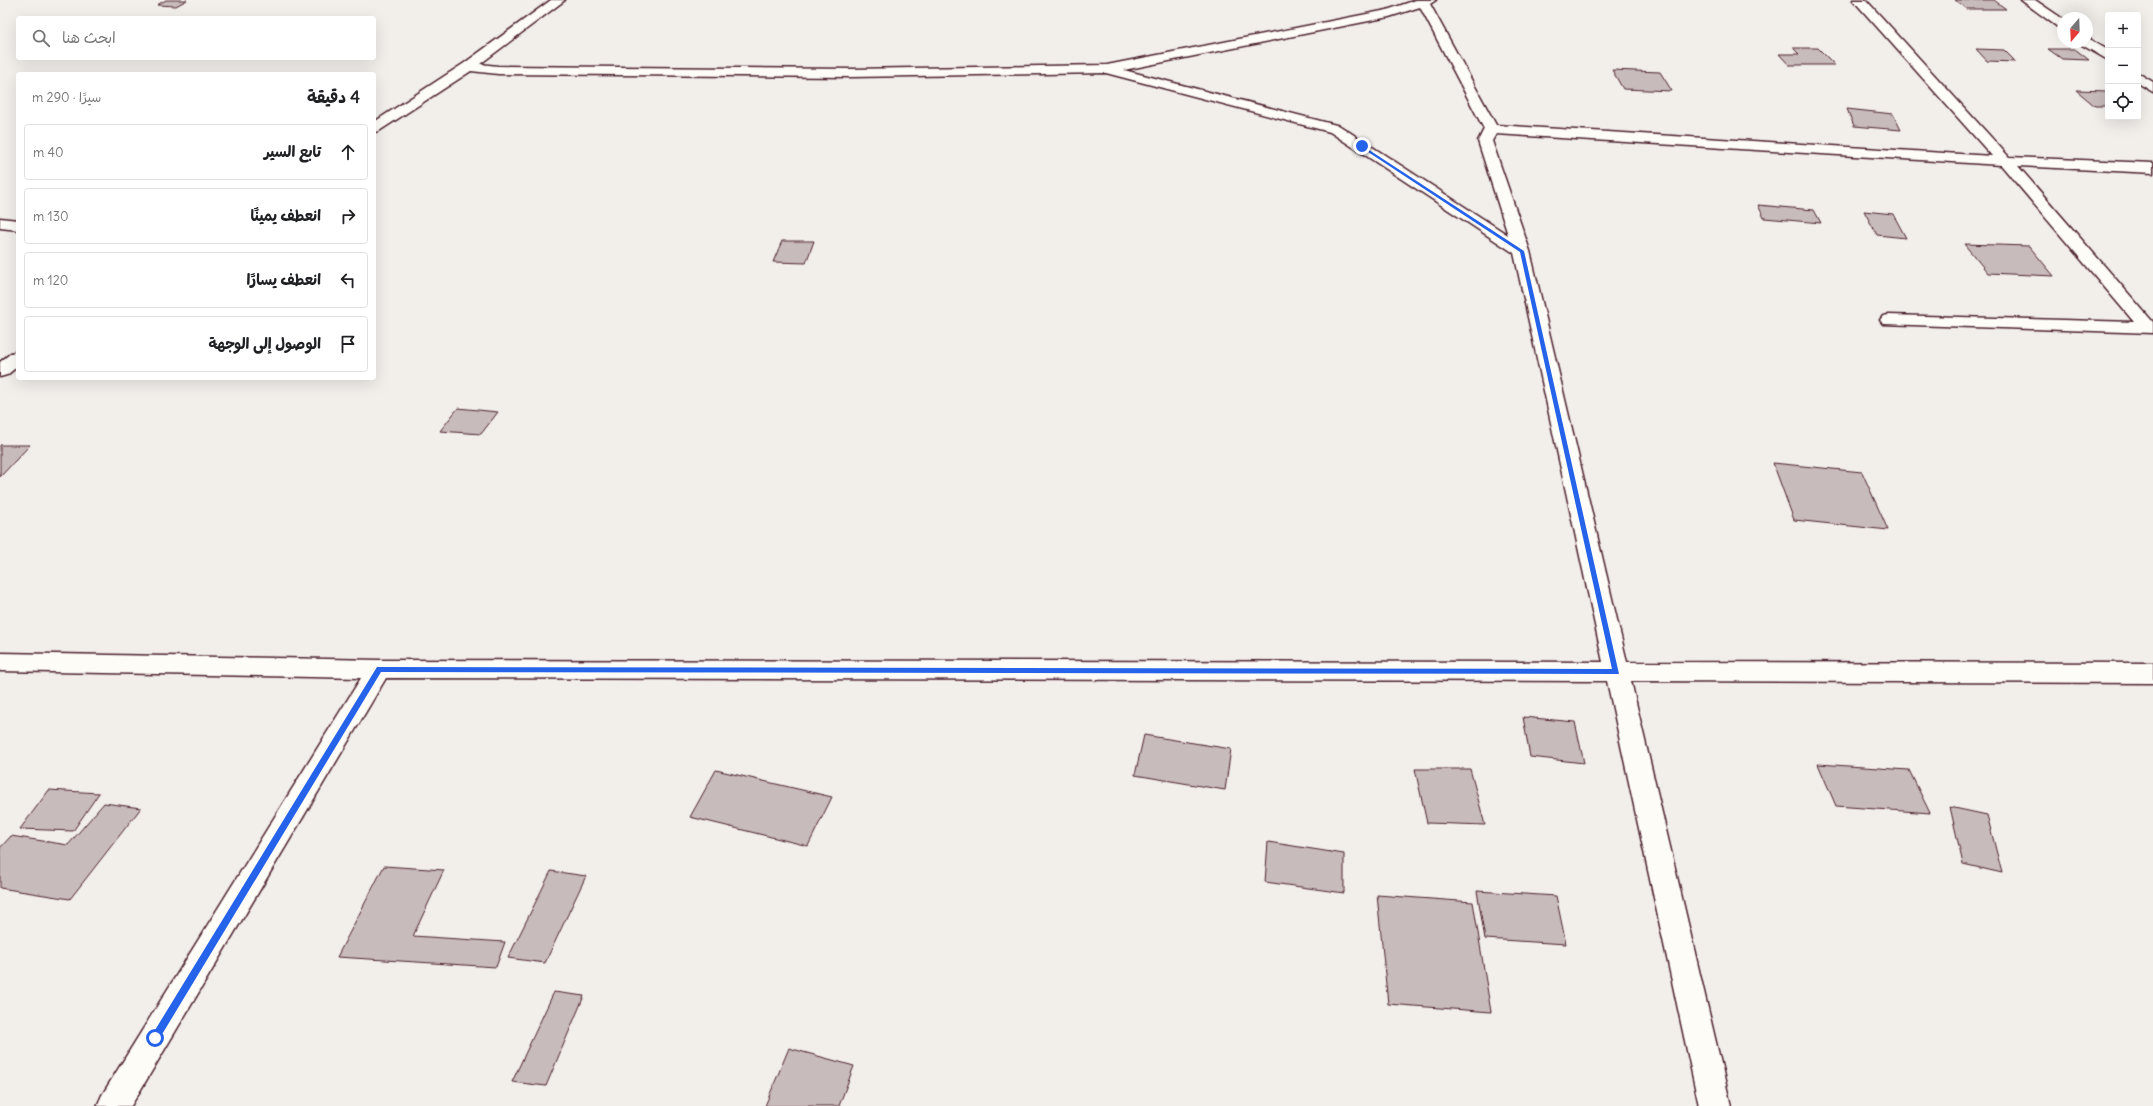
<!DOCTYPE html>
<html lang="ar">
<head>
<meta charset="utf-8">
<style>
  :root { --surface:#fff; --page:#f2f2f2; --text:#202124; --muted:#757577; --line:#e0e0e0 }
  body { margin:0; font-family:Delius,"Playpen Sans Arabic",sans-serif; background:var(--page); color:var(--text); direction:rtl }
  .controls { position:absolute; right:12px; top:12px; display:grid; overflow:hidden; border-radius:4px; box-shadow:0 4px 16px #0002 }
  .controls button { width:36px; height:36px; display:grid; place-items:center; padding:0; border:0; border-bottom:1px solid var(--line); background:var(--surface); color:var(--text); font:20px sans-serif }
  .compass { position:absolute; left:2057px; top:12px; width:36px; height:36px; border-radius:50%; background:var(--surface); box-shadow:0 4px 16px #0002; rotate:199deg }
  .stop { position:absolute; width:12px; height:12px; margin:-9px; border:3px solid #2563eb; border-radius:50%; background:#fff }
  .stop.end { background:#2563eb; border-color:#fff; box-shadow:0 1px 4px #0008 }
  .list { margin:0; padding:0; list-style:none }
  h2 { display:flex; justify-content:space-between; align-items:center; height:52px; margin:0; padding:0 16px; font-size:17px }
  h2 small { font-size:13px; font-weight:400; color:var(--muted) }
  .list li { display:grid; grid-template-columns:26px 1fr auto; gap:12px; align-items:center; box-sizing:border-box; height:56px; margin:0 8px 8px; padding:0 8px; border:1px solid var(--line); border-radius:4px }
  .list b { display:block; font-size:15px; white-space:nowrap }
  .list em { font-size:13px; font-style:normal; color:var(--muted) }
  .icon { flex:none; width:22px; height:22px; fill:none; stroke:currentColor; stroke-width:2; stroke-linecap:round; stroke-linejoin:round }
  .map { position:relative; flex:none; width:2153px; height:1106px; overflow:hidden; direction:ltr }
  .search { position:absolute; background:var(--surface); box-shadow:0 4px 16px #0002; left:16px; top:16px; width:360px; height:44px; display:flex; align-items:center; gap:10px; box-sizing:border-box; padding:0 14px; border-radius:4px; color:var(--muted); font-size:15px }
  .panel { position:absolute; background:var(--surface); box-shadow:0 4px 16px #0002; left:16px; top:72px; width:360px; height:308px; border-radius:4px; direction:rtl }
  .map>svg:first-child { display:block }
</style>
</head>
<body>
<div class="map">
<svg width="2153" height="1106" viewBox="0 0 2153 1106">
  <rect width="100%" height="100%" fill="#f2efeb"/>
  <filter id="ink" filterUnits="userSpaceOnUse"><feTurbulence type="fractalNoise" baseFrequency=".025" numOctaves="2"/><feDisplacementMap in="SourceGraphic" scale="8" xChannelSelector="R" yChannelSelector="G"/><feConvolveMatrix kernelMatrix="1 2 1 2 8 2 1 2 1" color-interpolation-filters="sRGB"/></filter>
  <g filter="url(#ink)">
    <path fill="#c8bbbb" stroke="#4a1f2b" d="M166 0H187L176 6 157 5Z
      M1955 0H1994L2006 9H1966Z
      M1793 48H1818L1835 65H1789L1779 54H1799Z
      M1976 49 2004 50 2016 62 1987 61Z
      M2048 49H2075L2089 60 2062 59Z
      M1612 70 1660 72 1672 91 1623 89Z
      M2076 90 2108 91V106H2095Z
      M1847 109 1893 114 1901 130 1854 126Z
      M1758 205 1814 210 1821 223 1764 218Z
      M1864 211 1893 214 1906 238 1877 235Z
      M782 241H814L806 263 773 262Z
      M1964 244 2029 246 2054 276 1988 273Z
      M458 408 498 412 481 434 440 431Z
      M0 445H30L0 477Z
      M1773 463 1862 472 1888 530 1794 520Z
      M1523 717 1575 722 1584 763 1530 757Z
      M1144 735 1231 749 1225 790 1135 775Z
      M1818 764 1909 770 1930 813 1836 806Z
      M1415 769H1470L1485 825 1427 823Z
      M716 770 832 797 808 846 690 817Z
      M49 790 99 793 73 831 20 829Z
      M104 803 141 808 70 899 0 888V848L11 836 68 845Z
      M1950 807 1987 815 2002 873 1963 864Z
      M1268 842 1344 854V893L1265 882Z
      M384 866 444 870 413 936 505 942 496 967 337 957Z
      M551 871 586 876 545 963 508 958Z
      M1477 891 1556 896 1566 944 1485 939Z
      M1377 895 1473 902 1491 1012 1388 1004Z
      M554 992 584 996 546 1086 512 1082Z
      M789 1048 854 1066 839 1106H765Z"/>
    <g fill="none" stroke-linecap="round" stroke-linejoin="round">
      <g stroke="#4a1f2b" stroke-width="3">
        <path id="minor" d="M551 0H565L480 64 498 66 851 69 1107 65 1387 10 1416 0H1436L1430 4 1496 125 1992 156 1853 0H1866L2009 157 2153 163V173L2018 166 2153 322V333L1883 324 1880 320 1883 316 1889 315 2134 322 2001 165 1496 134 1492 141 1530 251 1627 662 2153 663V683L1631 681 1731 1106H1699L1607 681 386 678 131 1106H97L102 1095 361 678 0 671V653L379 660 1603 662 1514 253 1330 132 1106 73 851 77 498 74 471 71 379 131 374 132V122L463 64ZM1420 7 1484 129 1478 141 1508 235 1340 126 1124 70 1389 17Z
          M2021 0H2035L2063 19V29L2059 28Z
          M2087 38 2108 50V60L2082 45 2081 42H2087Z
          M2138 73 2153 82V92L2138 83Z
          M0 218 18 220V230L0 228Z
          M18 351V366L7 375 0 377V362L11 353Z"/>
      </g>
      <use href="#minor" fill="#fdfcf7" fill-rule="evenodd"/>
    </g>
  </g>
  <path fill="#2563eb" d="M1359 146H1363L1524 251 1619 674 381 672 158 1041H152V1035L377 667H379L1612 669 1520 252Z"/>
</svg>
<div class="controls">
<button>+</button>
<button>−</button>
<button><svg class="icon" aria-label="locate" viewBox="0 0 24 24"><circle cx="12" cy="12" r="6"/><path d="M12 2v4M12 18v4M2 12h4M18 12h4"/></svg></button>
</div>
<svg class="compass" viewBox="-18 -18 36 36"><path d="M0-13l5 13h-10z" fill="#e53935"/><path d="M0 13l5-13h-10z" fill="#757577"/></svg>
<div class="stop" style="left:155px;top:1038px"></div>
<div class="stop end" style="left:1362px;top:146px"></div>
<div class="search"><svg class="icon" aria-label="search" viewBox="0 0 24 24"><circle cx="10" cy="10" r="6"/><path d="M15 15l6 6"/></svg>ابحث هنا</div>
<section class="panel">
<h2>4 دقيقة<small>سيرًا · 290 m</small></h2>
<ul class="list">
<li><svg class="icon" aria-label="ahead" viewBox="0 0 24 24"><path d="M12 20V5M6 11l6-6 6 6"/></svg><div><b>تابع السير</b></div><em>40 m</em></li>
<li><svg class="icon" aria-label="right" viewBox="0 0 24 24"><path d="M7 20v-9h11M14 6l5 5-5 5"/></svg><div><b>انعطف يمينًا</b></div><em>130 m</em></li>
<li><svg class="icon" aria-label="left" viewBox="0 0 24 24"><path d="M17 20v-9H6M10 6l-5 5 5 5"/></svg><div><b>انعطف يسارًا</b></div><em>120 m</em></li>
<li><svg class="icon" aria-label="arrive" viewBox="0 0 24 24"><path d="M6 21V4h12l-3 4 3 4H6"/></svg><div><b>الوصول إلى الوجهة</b></div></li>
</ul>
</section>
</div>
</body>
</html>
